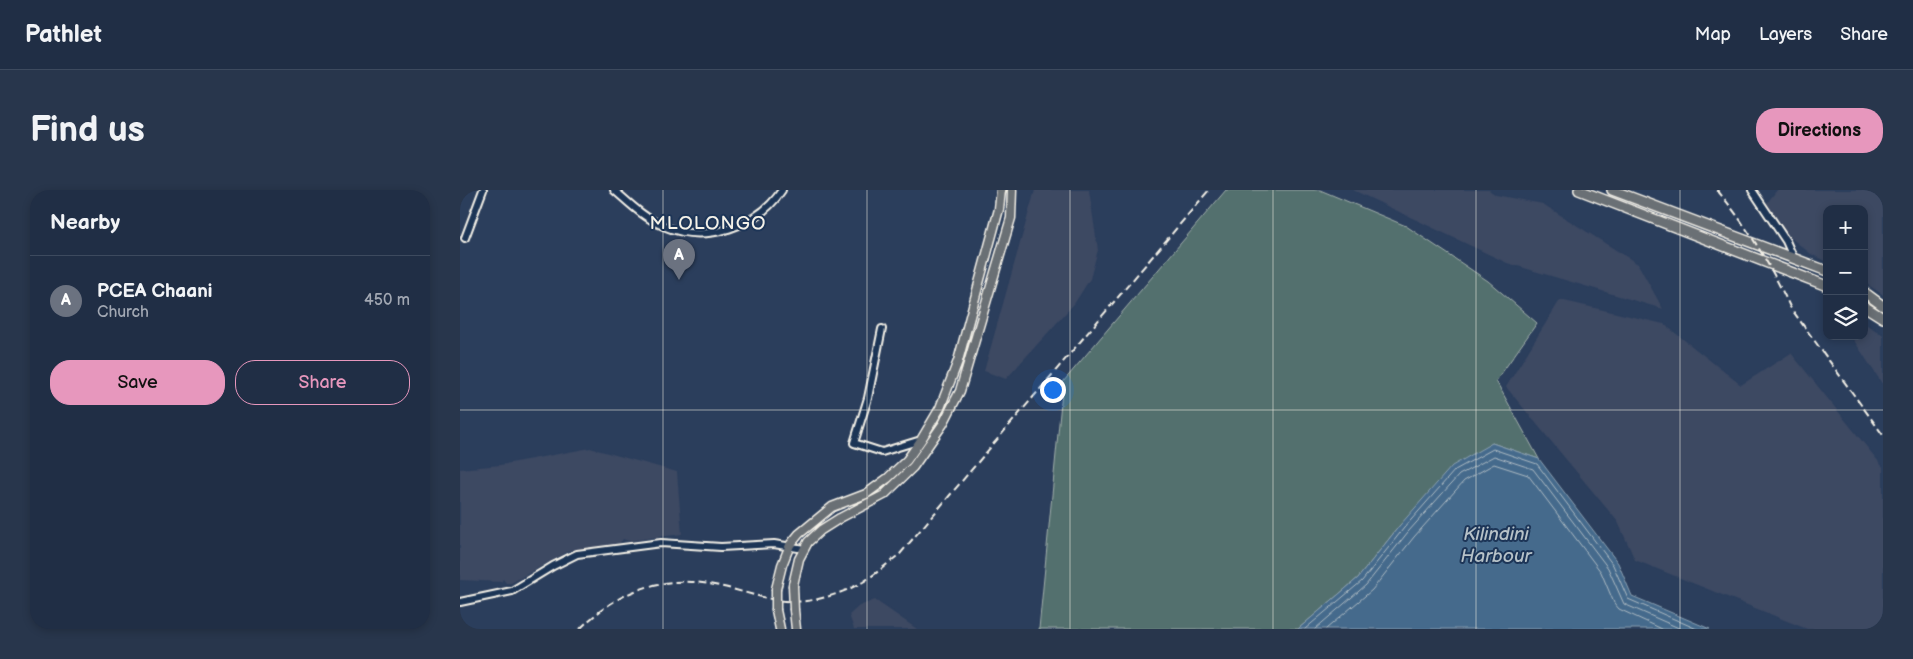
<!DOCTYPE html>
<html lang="en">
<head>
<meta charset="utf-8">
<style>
  :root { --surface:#202e45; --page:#28364c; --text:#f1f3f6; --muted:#a2a8b3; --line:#3d4a5e; --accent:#e797bd }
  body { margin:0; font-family:"Balsamiq Sans",sans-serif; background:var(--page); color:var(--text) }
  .controls { position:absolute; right:15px; top:15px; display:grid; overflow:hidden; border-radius:10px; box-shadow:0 2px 8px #0003 }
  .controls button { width:45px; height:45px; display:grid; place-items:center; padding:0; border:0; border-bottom:1px solid var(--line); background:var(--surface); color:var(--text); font:25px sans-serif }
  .you { position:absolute; left:592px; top:199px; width:18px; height:18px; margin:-12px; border:4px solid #fff; border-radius:50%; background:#1a73e8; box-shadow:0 0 0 8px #1a73e833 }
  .badge { display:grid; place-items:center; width:32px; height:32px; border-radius:50%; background:var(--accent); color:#fff; font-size:16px; font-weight:700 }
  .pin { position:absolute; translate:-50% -41px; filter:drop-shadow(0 1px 2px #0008) }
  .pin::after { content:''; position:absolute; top:26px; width:18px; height:15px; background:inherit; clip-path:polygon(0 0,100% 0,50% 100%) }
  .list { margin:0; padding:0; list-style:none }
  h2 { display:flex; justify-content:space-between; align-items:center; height:65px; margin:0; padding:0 20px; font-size:21px }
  h2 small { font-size:16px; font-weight:400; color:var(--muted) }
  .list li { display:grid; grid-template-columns:32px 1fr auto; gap:15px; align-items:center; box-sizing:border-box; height:90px; padding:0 20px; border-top:1px solid var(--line) }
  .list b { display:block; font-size:19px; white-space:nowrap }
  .list p { margin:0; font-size:16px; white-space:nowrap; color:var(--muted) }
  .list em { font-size:16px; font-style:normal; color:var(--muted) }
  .actions { display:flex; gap:10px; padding:15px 20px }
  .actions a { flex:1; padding:11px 0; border:1px solid var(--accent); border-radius:20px; text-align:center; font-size:18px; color:var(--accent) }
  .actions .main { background:var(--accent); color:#111 }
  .icon { flex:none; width:28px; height:28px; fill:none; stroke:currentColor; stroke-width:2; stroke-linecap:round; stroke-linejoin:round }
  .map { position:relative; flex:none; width:1423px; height:439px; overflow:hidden; border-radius:20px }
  header { display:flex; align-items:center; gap:30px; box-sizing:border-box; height:70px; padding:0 25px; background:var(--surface); border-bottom:1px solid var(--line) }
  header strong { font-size:24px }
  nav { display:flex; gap:28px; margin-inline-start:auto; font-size:18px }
  .intro { display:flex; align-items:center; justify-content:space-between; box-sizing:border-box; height:120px; padding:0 30px }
  h1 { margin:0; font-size:35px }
  .button { padding:12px 22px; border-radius:20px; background:var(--accent); color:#111; font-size:18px; font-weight:700 }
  main { display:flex; gap:30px; padding:0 30px }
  aside { flex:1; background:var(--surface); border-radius:20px; box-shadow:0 2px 8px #0003 }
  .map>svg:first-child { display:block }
</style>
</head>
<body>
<header>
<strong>Pathlet</strong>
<nav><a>Map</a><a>Layers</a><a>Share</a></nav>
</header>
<div class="intro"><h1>Find us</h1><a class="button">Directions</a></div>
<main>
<aside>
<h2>Nearby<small></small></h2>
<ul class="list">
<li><span class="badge" style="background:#6b7280">A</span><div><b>PCEA Chaani</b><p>Church</p></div><em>450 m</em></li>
</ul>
<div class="actions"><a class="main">Save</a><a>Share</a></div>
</aside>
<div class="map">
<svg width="1423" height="439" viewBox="0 0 1423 439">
  <rect width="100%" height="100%" fill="#2b3e5c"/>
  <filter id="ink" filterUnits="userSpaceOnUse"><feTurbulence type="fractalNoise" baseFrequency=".02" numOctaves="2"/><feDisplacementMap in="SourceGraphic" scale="10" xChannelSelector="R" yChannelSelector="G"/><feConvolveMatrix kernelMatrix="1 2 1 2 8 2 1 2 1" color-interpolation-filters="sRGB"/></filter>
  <g filter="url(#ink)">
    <path fill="#3c4862" d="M575 0H629L638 60 630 89 614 114 546 189 524 181Z
      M893 0H1029L1036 5 1083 14 1178 74 1203 119 1047 73Z
      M1317 0H1423V105L1404 92V19H1367V72L1351 64 1331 48 1304 17Z
      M1100 110 1204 134 1281 195 1331 163 1423 277V439H1347L1175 370 1158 332 1046 197Z
      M1404 133 1423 145V195L1391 146H1404Z
      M130 258 217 282 222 344 169 351 163 349 159 354 111 360 51 393H46L43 389 41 392 0 390V279L40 275Z
      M415 410 457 439H394L389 425 399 416Z"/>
    <path fill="#52706e" stroke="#a3b0ab" d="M766 0H860L946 36 1028 91 1077 133 1036 191 1079 269 1032 253 940 335 898 388 838 439H579L603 192Z"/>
    <path fill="#456a8c" stroke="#8ba0b1" d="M1032 253 1079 269 1158 373 1172 406 1250 439H838L898 388 940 335 992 276Z"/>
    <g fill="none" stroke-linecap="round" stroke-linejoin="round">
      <path stroke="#aebbc3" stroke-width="1" d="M845 439 902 391 944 338 995 280 1033 259 1077 274 1153 375 1168 409 1237 439
        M855 439 906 395 948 342 999 285 1034 266 1073 279 1148 378 1164 414 1221 439
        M866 439 912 400 954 347 1004 291 1034 274 1068 285 1141 382 1154 413 1159 419 1202 439"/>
      <g stroke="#f4f1e8" stroke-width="10">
        <path id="minor" d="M154 0C169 13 184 28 203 36 245 54 298 37 322 0
          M1292 0 1326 51 1334 69
          M5 48 23 0
          M422 139 408 208 394 253 422 262 461 250
          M0 412 52 401 93 376 117 364 201 353 261 357 314 354 344 359"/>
      </g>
      <g stroke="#f4f1e8" stroke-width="11">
        <path id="major" d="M333 395 339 369 348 352 361 340 380 328 424 305 453 277 483 234 500 201 551 28 552 0
          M316 399 322 375 330 355 339 344 372 317 406 304 428 288 447 270 461 250 480 218 498 171 539 19 541 0
          M316 420 320 439
          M334 420 336 439"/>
      </g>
      <g stroke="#f4f1e8" stroke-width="12">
        <path id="highway" d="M1119 0 1367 96
          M1152 0 1367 81
          M1404 102 1423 116
          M1404 116 1423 128"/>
      </g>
      <use href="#minor" stroke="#1d3557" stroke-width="6"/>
      <use href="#major" stroke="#6b6f75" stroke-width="8"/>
      <use href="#highway" stroke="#6b6f75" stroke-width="9"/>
      <path stroke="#f4f1e8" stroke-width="2" stroke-dasharray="8 4" stroke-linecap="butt" d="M1257 0C1286 34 1311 76 1330 117L1423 245
        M120 439C158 400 205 383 259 396 288 402 315 414 346 411 365 409 387 401 403 392 416 384 428 373 440 364L749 0"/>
      <g stroke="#f4f1e8" stroke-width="11" stroke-linecap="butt">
        <path id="major-bridge" d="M333 395 334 420
          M316 399V420"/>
      </g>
      <use href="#major-bridge" stroke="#6b6f75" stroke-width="8"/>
    </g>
  </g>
  <path fill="none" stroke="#f4f1e8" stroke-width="1" stroke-opacity="0.55" d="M203 0V439M407 0V439M610 0V439M813 0V439M1016 0V439M1220 0V439M0 220H1423"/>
  <g text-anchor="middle" stroke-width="4" stroke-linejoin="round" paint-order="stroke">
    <g font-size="19" letter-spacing="1" fill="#f4f1e8" stroke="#1d3557">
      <text x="248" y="39">MLOLONGO</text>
    </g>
    <g font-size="19" font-style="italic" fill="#b7c2c8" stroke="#1d3557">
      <text x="1036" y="350">Kilindini<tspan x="1036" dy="22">Harbour</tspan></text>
    </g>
  </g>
</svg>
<div class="controls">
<button>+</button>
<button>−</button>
<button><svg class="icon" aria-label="layers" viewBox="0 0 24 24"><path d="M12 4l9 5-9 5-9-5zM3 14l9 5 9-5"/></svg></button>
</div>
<div class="you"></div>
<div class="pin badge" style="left:219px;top:90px;background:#6b7280">A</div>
</div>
</main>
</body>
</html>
